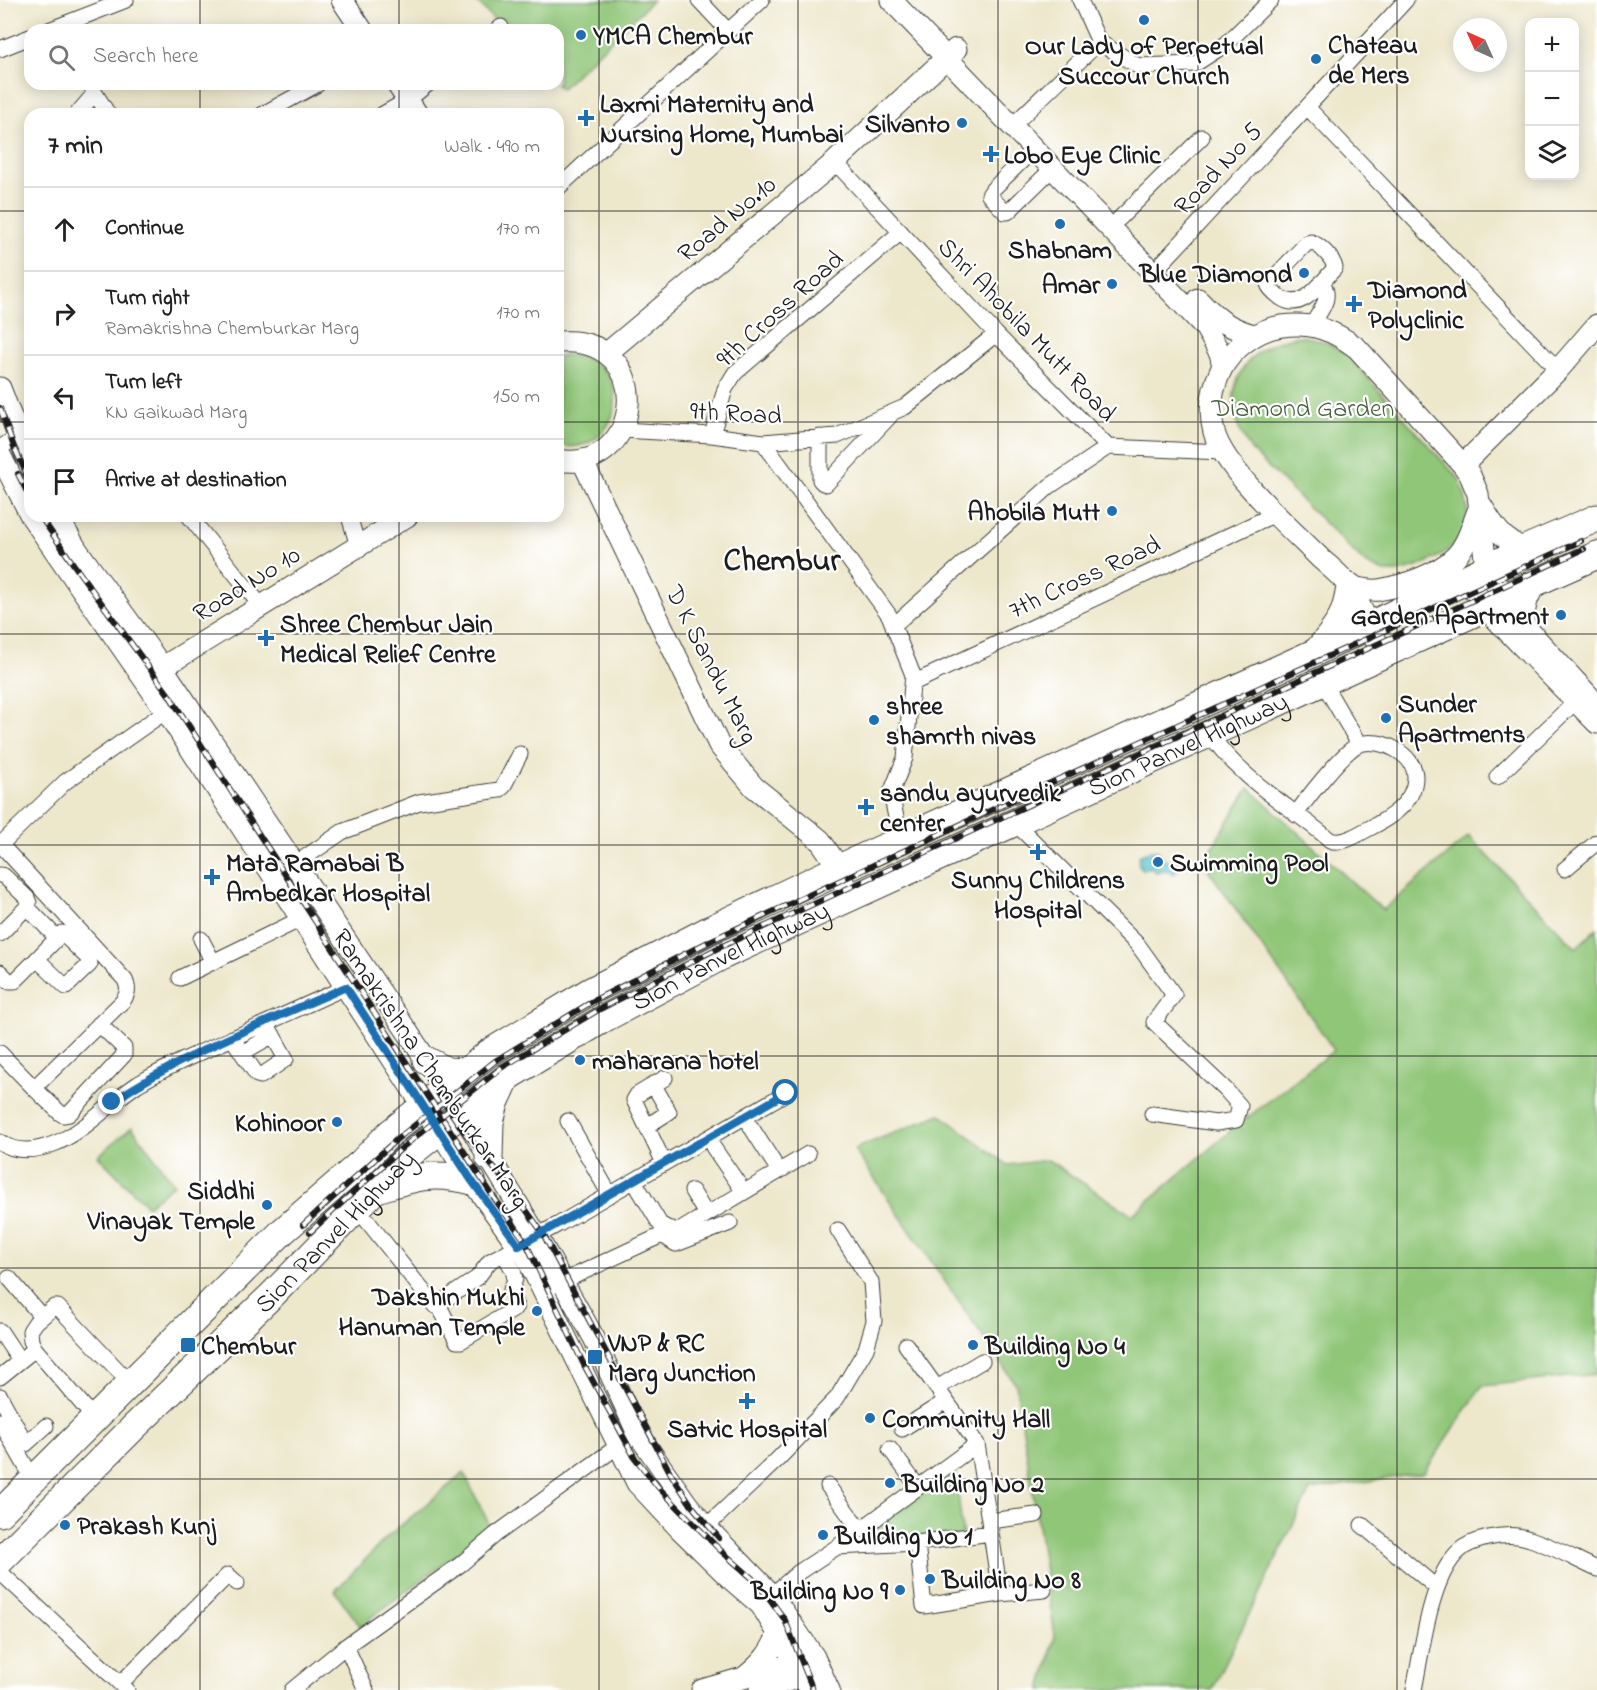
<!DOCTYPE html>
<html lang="en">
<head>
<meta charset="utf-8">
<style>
  :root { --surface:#fff; --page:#f2f2f2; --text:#222; --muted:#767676; --line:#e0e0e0 }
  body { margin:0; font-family:"Indie Flower",sans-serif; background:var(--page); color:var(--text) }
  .controls { position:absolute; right:18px; top:18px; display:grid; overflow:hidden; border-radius:12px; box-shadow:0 3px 15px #0003 }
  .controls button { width:54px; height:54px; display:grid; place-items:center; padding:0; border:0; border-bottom:2px solid var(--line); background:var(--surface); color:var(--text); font:30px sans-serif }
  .compass { position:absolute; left:1453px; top:18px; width:54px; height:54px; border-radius:50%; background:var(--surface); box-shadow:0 3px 15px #0003; rotate:315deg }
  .stop { position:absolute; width:18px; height:18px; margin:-14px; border:4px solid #1f6fb2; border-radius:50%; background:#fff }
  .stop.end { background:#1f6fb2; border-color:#fff; box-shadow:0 2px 6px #0008 }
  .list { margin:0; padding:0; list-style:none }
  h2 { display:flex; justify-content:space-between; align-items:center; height:78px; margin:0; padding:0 24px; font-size:26px }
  h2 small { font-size:20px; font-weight:400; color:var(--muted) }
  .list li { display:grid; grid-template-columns:39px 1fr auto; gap:18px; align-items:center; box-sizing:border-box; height:84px; padding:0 24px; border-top:2px solid var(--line) }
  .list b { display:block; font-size:22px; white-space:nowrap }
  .list p { margin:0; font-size:20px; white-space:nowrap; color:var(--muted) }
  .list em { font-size:20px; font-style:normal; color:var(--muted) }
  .icon { flex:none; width:33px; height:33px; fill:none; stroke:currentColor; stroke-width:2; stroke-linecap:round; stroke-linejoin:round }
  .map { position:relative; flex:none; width:1597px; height:1690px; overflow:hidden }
  .search { position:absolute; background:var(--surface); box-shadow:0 3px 15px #0003; left:24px; top:24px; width:540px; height:66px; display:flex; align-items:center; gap:15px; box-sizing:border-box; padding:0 21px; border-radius:18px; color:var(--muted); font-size:22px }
  .panel { position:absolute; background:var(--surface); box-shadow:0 3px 15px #0003; left:24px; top:108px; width:540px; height:414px; border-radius:18px }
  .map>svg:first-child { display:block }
</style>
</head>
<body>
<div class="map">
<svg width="1597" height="1690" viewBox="0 0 1597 1690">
  <rect width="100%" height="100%" fill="#fff"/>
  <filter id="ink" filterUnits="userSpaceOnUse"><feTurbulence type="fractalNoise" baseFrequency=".0167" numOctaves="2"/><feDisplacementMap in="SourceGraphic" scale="12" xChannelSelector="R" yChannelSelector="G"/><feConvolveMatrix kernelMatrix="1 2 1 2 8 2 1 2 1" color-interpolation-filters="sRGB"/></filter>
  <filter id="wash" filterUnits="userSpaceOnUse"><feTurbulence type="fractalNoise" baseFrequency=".008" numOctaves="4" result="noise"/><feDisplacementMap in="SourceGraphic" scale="24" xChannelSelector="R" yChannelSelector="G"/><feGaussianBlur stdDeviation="1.35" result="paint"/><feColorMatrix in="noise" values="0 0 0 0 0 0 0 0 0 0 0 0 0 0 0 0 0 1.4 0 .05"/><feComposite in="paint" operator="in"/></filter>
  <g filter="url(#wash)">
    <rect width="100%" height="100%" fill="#ede7cb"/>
    <path fill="#90c678" stroke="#56714a" stroke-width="1.5" d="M475 0H653L561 89 556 84H558V30H504Z
      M1300 336C1320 339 1333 344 1348 356L1459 479C1465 494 1471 512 1465 529 1457 552 1410 575 1386 572 1379 571 1371 566 1365 563L1252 451C1214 400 1238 344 1300 336Z
      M563 355C645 357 620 461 558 445V357Z
      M1249 788 1383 910 1469 836 1576 948 1597 928V1374L1482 1386 1424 1473 1310 1490 1212 1690H1041L1055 1636 1016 1385 854 1149 940 1114 1008 1165 1048 1160 1132 1215 1234 1128 1334 1050 1203 862Z
      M132 1127 174 1184 147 1206 98 1156Z
      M955 1467 963 1537 840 1552Z
      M464 1473 491 1528 360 1626 335 1591 387 1537Z"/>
    <path fill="#57c3d0" stroke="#3a7076" stroke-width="1.5" d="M1151 850 1159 852 1164 860 1177 862 1179 869 1173 874 1165 870 1156 872 1151 867 1143 870C1138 866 1138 862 1139 856Z"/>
  </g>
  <g filter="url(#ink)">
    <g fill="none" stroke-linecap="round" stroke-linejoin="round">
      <g stroke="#3b3a36" stroke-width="17">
        <path id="street" d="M699 0 728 31
          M1080 0 1099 42 1138 66 1195 64 1226 44 1271 0
          M1406 0 1307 107 1558 370
          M49 30 126 0
          M497 30 501 27
          M0 49 30 37
          M95 93 108 114
          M77 114 95 93 90 84
          M263 114 318 84
          M383 114 408 100 428 84
          M1012 126 1099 42
          M1034 149 993 189 989 195 1005 212H1008L1053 168
          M835 162 996 334 1108 447 1222 452
          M558 188 762 0
          M1119 219 1202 137
          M1311 242C1320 245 1333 258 1335 268 1322 281 1303 313 1281 298 1276 294 1270 290 1268 284L1307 243Z
          M1162 263 1307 107
          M1312 325C1320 310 1333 299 1322 282
          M622 430 712 435 763 442 837 436 905 407 996 334
          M712 435 725 389 735 373 901 232
          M820 437V480L823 483 826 484 890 416
          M763 442 889 615 913 675 905 758 891 793 901 842
          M0 448 30 428
          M189 516 261 606
          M349 516 358 546
          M893 626 1050 486 1108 447
          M1322 681 1359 744
          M913 683 1275 514
          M1209 733C1243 782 1286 803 1330 840 1343 845 1356 835 1368 829 1388 819 1414 804 1415 778 1416 754 1380 737 1360 744 1346 748 1305 800 1296 815
          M1497 777 1581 696
          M1014 822 1138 945 1174 995 1154 1022 1225 1089 1240 1106 1236 1120 1216 1123 1152 1114
          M0 845 65 782 166 711
          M1565 869 1597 842
          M0 875 4 876 27 898 29 903 27 907
          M275 878 342 832 419 802 499 790 503 787 520 754
          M62 933 88 958 90 964 66 987 37 959Z
          M0 934 27 907 57 938
          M201 939 213 962
          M0 972 9 981H15L37 959
          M180 978 301 919
          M232 1038 257 1075 261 1076 286 1059 266 1023
          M0 1053 34 1088 123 1001C128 993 129 989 125 980L1 845
          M242 1053 273 1035
          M34 1088 60 1113 63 1115 69 1114 124 1055V1048L99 1024
          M568 1121 610 1195
          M647 1126 669 1112 653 1084
          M751 1127 779 1171
          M0 1142C18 1154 37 1151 56 1143 87 1130 110 1102 138 1084 168 1066 201 1052 233 1038 270 1021 308 1004 346 987L369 975
          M713 1147 744 1192
          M664 1163 634 1100 637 1095 665 1078
          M634 1181 660 1224 667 1228 679 1231 808 1154
          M692 1191 706 1214
          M357 1208 435 1306
          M504 1254 513 1270 515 1279 511 1290 516 1306 513 1310 461 1341H457L439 1306 440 1303 477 1278 490 1261 559 1224 786 1093
          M9 1278 42 1317
          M555 1285 662 1235 676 1244 730 1223
          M0 1331 20 1361
          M906 1345 977 1444
          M0 1377 35 1349
          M937 1388 982 1361
          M0 1396 26 1444 46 1426
          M94 1418 35 1349 31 1341 30 1331 36 1322 54 1307H58L130 1383
          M0 1421 33 1479
          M902 1429 946 1401
          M890 1449 918 1487
          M828 1486 860 1530
          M990 1521 1036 1515
          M1362 1525 1437 1588
          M706 1527 778 1459 837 1398 866 1349 874 1321 871 1282 838 1230
          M991 1533 1000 1594
          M917 1543 924 1606 1000 1594 1044 1590
          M0 1572 127 1690
          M765 1601 799 1572 837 1547 977 1444 991 1533 917 1543 837 1547
          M346 1646 366 1690
          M120 1684 228 1575 237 1583
          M292 1690 346 1646 461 1564 495 1535 618 1446 638 1434
          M1414 1690C1422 1651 1430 1577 1459 1551 1466 1544 1479 1540 1488 1538 1502 1535 1516 1534 1530 1539 1552 1546 1575 1559 1597 1569"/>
      </g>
      <g stroke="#3b3a36" stroke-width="23">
        <path id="secondary" d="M342 0 362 30
          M891 0 1205 327 1220 353 1223 366
          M397 84 417 114
          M1198 299C1217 319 1228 328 1254 335
          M558 342C660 334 643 476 558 460
          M607 353 835 162 956 49
          M0 388 30 466
          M0 455 30 514
          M582 460 719 745 754 787 820 840 839 868 848 897
          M1463 465 1558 370 1597 325
          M1481 505C1495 527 1500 539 1525 549
          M31 516 166 711 472 1181 527 1258 637 1483 680 1529 732 1580 761 1605 804 1676 810 1690
          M57 516 77 550 162 667 462 1113 537 1236 594 1338 638 1434 687 1504 706 1527 772 1595 814 1657 829 1690
          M1467 577 1485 608 1597 723
          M1350 587C1359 588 1369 591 1378 590 1403 586 1437 575 1455 557 1467 545 1472 526 1478 511
          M1382 654C1372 633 1363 608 1350 588 1343 577 1331 568 1321 559 1292 530 1224 470 1214 432 1208 410 1212 389 1221 370 1232 348 1258 329 1282 326 1312 322 1333 330 1357 348L1463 465 1470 475 1478 494 1486 568 1520 621 1597 705
          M150 675 407 516
          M745 1677C761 1664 771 1653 778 1634
          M702 1690 808 1659
          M760 1690 805 1675"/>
      </g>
      <g stroke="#3b3a36" stroke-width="29">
        <g id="highway">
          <path d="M1520 621C1522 606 1524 593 1535 582"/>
          <path d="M1319 649C1338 627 1346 616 1350 587"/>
          <path d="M426 1060 447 1071 466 1072"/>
          <path d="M489 1157 490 1122 495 1103 506 1079"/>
          <path d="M377 1189C415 1177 432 1171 472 1181"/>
          <path d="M0 1513 283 1231 361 1163 390 1133 489 1053 589 992 711 929 839 868 1316 652 1525 549 1597 518"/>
          <path id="s1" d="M0 1561 134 1427 272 1295 410 1154 507 1077 605 1018 724 955 1485 608 1503 597 1597 555"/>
        </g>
      </g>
      <use href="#street" stroke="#fff" stroke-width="15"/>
      <use href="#secondary" stroke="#fff" stroke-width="21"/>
      <use href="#highway" stroke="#fff" stroke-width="27"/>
      <g stroke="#1c1c1c" stroke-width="6">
        <path id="rail" d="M0 408 14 447 30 481
          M18 474 30 498
          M40 516 81 575 169 695 494 1198 525 1241 583 1363 635 1458 658 1487 718 1548 753 1579 769 1598 785 1620 813 1690
          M428 1078 462 1129 511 1189 542 1232 671 1474 692 1506 719 1538
          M303 1225 396 1140 495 1061 593 1001 712 940 1011 801 1581 541
          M310 1232 403 1147 501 1068 600 1009 718 948 1584 549"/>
      </g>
      <use href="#rail" stroke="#fff" stroke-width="4" stroke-dasharray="11" stroke-linecap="butt"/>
    </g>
  </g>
  <g fill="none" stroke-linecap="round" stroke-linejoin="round" filter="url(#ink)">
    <path stroke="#1f6fb2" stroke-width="8" d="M112 1102C184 1053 267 1022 346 987L472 1181 519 1246 786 1093"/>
  </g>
  <path fill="none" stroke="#1c1c1c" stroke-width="1.5" stroke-opacity="0.55" d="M200 0V30M399 0V30M599 0V1690M798 0V1690M998 0V1690M1198 0V1690M1397 0V1690M200 84V114M399 84V114M0 211H30M558 211H1597M0 422H30M558 422H1597M200 516V1690M399 516V1690M0 634H1597M0 845H1597M0 1056H1597M0 1268H1597M0 1479H1597"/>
  <g fill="#1f6fb2" stroke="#fff" stroke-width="2">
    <circle cx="1144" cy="20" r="6"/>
    <circle cx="581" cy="35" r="6"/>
    <circle cx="1316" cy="59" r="6"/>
    <path d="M583 109h6v6h6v6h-6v6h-6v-6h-6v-6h6z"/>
    <circle cx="962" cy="123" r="6"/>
    <path d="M988 145h6v6h6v6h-6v6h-6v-6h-6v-6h6z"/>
    <circle cx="1060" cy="224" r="6"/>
    <circle cx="1304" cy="273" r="6"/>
    <circle cx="1112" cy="284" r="6"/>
    <path d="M1351 295h6v6h6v6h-6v6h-6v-6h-6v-6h6z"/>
    <circle cx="1112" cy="511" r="6"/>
    <circle cx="1561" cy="615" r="6"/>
    <path d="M263 629h6v6h6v6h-6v6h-6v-6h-6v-6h6z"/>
    <circle cx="1386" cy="718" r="6"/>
    <circle cx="874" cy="720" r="6"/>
    <path d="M863 798h6v6h6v6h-6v6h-6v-6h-6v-6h6z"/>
    <path d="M1035 843h6v6h6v6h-6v6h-6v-6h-6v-6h6z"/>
    <circle cx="1158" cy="862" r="6"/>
    <path d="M209 868h6v6h6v6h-6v6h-6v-6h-6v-6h6z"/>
    <circle cx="580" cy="1060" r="6"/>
    <circle cx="337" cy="1122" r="6"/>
    <circle cx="267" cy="1205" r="6"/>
    <circle cx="537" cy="1311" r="6"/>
    <rect x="180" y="1337" width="16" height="16" rx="3"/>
    <circle cx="973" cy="1345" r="6"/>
    <rect x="587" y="1349" width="16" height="16" rx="3"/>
    <path d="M744 1392h6v6h6v6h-6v6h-6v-6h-6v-6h6z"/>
    <circle cx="870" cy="1418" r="6"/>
    <circle cx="890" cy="1483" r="6"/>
    <circle cx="65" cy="1525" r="6"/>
    <circle cx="823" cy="1535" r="6"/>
    <circle cx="930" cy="1579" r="6"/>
    <circle cx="900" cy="1590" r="6"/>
  </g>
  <g text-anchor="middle" stroke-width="4.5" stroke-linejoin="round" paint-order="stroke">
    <g font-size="26" font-weight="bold" fill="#1c1c1c" stroke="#fff" text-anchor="start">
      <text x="593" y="44">YMCA Chembur</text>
      <text x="1328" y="53">Chateau<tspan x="1328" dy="30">de Mers</tspan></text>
      <text x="1144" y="54" text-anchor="middle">Our Lady of Perpetual<tspan x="1144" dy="30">Succour Church</tspan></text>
      <text x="600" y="112">Laxmi Maternity and<tspan x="600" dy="30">Nursing Home, Mumbai</tspan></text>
      <text x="950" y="132" text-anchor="end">Silvanto</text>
      <text x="1004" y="163">Lobo Eye Clinic</text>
      <text x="1060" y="258" text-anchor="middle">Shabnam</text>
      <text x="1292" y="282" text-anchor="end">Blue Diamond</text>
      <text x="1100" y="293" text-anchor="end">Amar</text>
      <text x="1368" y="298">Diamond<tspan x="1368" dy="30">Polyclinic</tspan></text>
      <text x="1100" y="520" text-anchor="end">Ahobila Mutt</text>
      <text x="1549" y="624" text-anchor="end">Garden Apartment</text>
      <text x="280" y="632">Shree Chembur Jain<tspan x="280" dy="30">Medical Relief Centre</tspan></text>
      <text x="1398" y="712">Sunder<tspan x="1398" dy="30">Apartments</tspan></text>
      <text x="886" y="714">shree<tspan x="886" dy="30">shamrth nivas</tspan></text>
      <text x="880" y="801">sandu ayurvedik<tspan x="880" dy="30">center</tspan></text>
      <text x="226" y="871">Mata Ramabai B<tspan x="226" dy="30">Ambedkar Hospital</tspan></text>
      <text x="1170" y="871">Swimming Pool</text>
      <text x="1038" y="888" text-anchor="middle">Sunny Childrens<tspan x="1038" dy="30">Hospital</tspan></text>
      <text x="592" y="1069">maharana hotel</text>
      <text x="325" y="1131" text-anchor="end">Kohinoor</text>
      <text x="255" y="1199" text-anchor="end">Siddhi<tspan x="255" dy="30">Vinayak Temple</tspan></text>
      <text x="525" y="1305" text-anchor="end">Dakshin Mukhi<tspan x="525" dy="30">Hanuman Temple</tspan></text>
      <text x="608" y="1351">VNP &amp; RC<tspan x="608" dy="30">Marg Junction</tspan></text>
      <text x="201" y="1354">Chembur</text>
      <text x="985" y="1354">Building No 4</text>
      <text x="882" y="1427">Community Hall</text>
      <text x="747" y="1437" text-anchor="middle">Satvic Hospital</text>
      <text x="902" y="1492">Building No 2</text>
      <text x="77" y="1534">Prakash Kunj</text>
      <text x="835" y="1544">Building No 1</text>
      <text x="942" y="1588">Building No 8</text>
      <text x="888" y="1599" text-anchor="end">Building No 9</text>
    </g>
    <g font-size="26" fill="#1c1c1c" stroke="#fff">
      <text transform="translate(1217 168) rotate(-47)" y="9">Road No 5</text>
      <text transform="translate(726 218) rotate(-40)" y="9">Road No.10</text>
      <text transform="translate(779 308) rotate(-42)" y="9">9th Cross Road</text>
      <text transform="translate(1028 329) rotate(46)" y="9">Shri Ahobila Mutt Road</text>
      <text transform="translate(736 412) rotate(3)" y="9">9th Road</text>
      <text transform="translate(1084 576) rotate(-25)" y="9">7th Cross Road</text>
      <text transform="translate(246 583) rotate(-32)" y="9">Road No 10</text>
      <text transform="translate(713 664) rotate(63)" y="9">D K Sandu Marg</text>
      <text dy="9" stroke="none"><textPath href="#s1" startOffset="1460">Sion Panvel Highway</textPath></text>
      <text dy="9" stroke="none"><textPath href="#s1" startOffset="956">Sion Panvel Highway</textPath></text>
      <text transform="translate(432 1068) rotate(56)" y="9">Ramakrishna Chemburkar Marg</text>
      <text dy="9" stroke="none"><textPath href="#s1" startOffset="470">Sion Panvel Highway</textPath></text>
    </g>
    <g font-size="26" fill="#4a6041" stroke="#fff">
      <text x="1303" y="416">Diamond Garden</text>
    </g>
    <g font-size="32" font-weight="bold" fill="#1c1c1c" stroke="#fff">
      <text x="782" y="570">Chembur</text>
    </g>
  </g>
</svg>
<div class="controls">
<button>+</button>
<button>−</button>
<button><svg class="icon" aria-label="layers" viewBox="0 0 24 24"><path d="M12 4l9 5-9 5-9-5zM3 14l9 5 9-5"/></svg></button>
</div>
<svg class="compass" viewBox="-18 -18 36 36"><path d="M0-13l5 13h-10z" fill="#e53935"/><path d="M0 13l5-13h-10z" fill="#767676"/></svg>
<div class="stop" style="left:786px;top:1093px"></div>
<div class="stop end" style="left:112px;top:1102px"></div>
<div class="search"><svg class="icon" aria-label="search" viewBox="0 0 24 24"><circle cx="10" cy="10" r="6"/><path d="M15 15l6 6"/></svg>Search here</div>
<section class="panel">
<h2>7 min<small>Walk · 490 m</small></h2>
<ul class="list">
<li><svg class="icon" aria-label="ahead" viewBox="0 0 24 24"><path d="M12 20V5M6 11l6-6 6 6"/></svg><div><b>Continue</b></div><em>170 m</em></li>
<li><svg class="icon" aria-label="right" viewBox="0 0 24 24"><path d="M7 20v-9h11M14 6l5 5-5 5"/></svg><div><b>Turn right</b><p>Ramakrishna Chemburkar Marg</p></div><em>170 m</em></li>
<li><svg class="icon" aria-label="left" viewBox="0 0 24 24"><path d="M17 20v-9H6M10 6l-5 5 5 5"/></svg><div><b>Turn left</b><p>KN Gaikwad Marg</p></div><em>150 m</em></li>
<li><svg class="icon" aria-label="arrive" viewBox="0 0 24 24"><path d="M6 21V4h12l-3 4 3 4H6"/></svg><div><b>Arrive at destination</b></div></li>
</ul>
</section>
</div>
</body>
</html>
